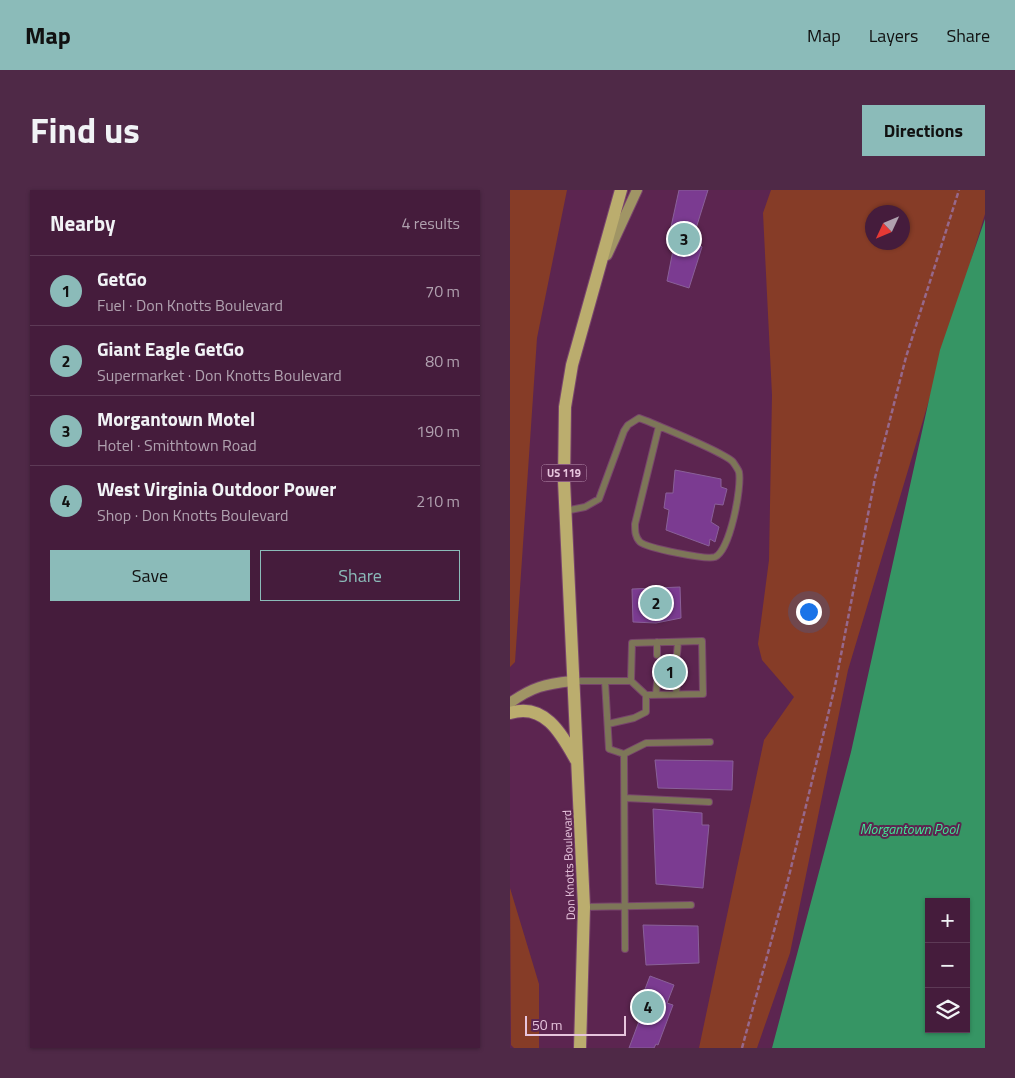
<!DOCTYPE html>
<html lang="en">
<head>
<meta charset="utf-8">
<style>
  :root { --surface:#451c3c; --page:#4f2947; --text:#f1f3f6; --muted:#b0a1af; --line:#5d3a56; --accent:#8bbbb9 }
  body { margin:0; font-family:"Titillium Web",sans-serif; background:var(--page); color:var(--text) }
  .controls { position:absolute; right:15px; bottom:15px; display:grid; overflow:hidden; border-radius:0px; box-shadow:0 1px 4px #0004 }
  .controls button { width:45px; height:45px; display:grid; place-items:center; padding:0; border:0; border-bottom:1px solid var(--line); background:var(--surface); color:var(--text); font:25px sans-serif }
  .compass { position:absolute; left:355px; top:15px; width:45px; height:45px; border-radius:50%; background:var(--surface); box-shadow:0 1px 4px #0004; rotate:226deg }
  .scale { position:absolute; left:15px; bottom:12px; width:101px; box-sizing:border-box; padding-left:5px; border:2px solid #e7c5dd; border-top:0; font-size:14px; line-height:18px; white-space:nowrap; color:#e7c5dd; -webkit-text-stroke:4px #5c2550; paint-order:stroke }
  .you { position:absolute; left:298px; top:421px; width:18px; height:18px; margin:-12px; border:4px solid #fff; border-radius:50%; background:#1a73e8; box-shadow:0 0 0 8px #1a73e833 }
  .badge { display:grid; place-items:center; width:32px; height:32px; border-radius:50%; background:var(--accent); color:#111; font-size:16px; font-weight:700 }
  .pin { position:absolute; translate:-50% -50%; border:2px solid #fff; box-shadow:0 1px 5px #0006 }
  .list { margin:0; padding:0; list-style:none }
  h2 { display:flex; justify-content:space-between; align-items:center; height:65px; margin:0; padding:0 20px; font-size:21px }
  h2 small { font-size:16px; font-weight:400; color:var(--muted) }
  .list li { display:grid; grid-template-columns:32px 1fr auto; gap:15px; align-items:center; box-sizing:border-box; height:70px; padding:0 20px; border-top:1px solid var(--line) }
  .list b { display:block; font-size:19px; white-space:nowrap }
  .list p { margin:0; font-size:16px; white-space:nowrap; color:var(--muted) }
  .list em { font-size:16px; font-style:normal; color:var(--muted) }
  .actions { display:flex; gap:10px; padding:15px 20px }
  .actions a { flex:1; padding:11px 0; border:1px solid var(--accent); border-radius:0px; text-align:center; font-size:18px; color:var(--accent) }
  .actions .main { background:var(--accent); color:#111 }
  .icon { flex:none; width:28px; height:28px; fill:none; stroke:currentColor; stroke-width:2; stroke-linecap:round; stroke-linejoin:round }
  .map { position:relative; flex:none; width:475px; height:858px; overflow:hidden; border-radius:0px }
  header { display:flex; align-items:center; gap:30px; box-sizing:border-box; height:70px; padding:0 25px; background:var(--accent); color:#111 }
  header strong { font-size:24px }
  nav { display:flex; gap:28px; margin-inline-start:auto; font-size:18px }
  .intro { display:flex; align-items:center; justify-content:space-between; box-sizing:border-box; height:120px; padding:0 30px }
  h1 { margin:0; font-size:35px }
  .button { padding:12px 22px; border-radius:0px; background:var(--accent); color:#111; font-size:18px; font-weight:700 }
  main { display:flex; gap:30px; padding:0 30px }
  aside { flex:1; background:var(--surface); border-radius:0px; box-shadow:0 1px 4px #0004 }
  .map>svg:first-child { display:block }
</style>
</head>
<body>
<header>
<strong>Map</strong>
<nav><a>Map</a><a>Layers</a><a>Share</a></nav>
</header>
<div class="intro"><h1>Find us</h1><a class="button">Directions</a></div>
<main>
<aside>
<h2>Nearby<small>4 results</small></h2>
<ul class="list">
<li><span class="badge">1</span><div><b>GetGo</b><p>Fuel · Don Knotts Boulevard</p></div><em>70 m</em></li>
<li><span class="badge">2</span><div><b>Giant Eagle GetGo</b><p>Supermarket · Don Knotts Boulevard</p></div><em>80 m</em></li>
<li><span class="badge">3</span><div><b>Morgantown Motel</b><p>Hotel · Smithtown Road</p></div><em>190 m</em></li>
<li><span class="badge">4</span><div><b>West Virginia Outdoor Power</b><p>Shop · Don Knotts Boulevard</p></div><em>210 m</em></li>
</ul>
<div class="actions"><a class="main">Save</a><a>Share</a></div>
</aside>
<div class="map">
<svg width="475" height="858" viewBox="0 0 475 858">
  <rect width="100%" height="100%" fill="#5c2550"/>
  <path fill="#863c27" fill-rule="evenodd" d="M0 0H57L27 148 5 472 0 477Z
    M261 0H475V24L338 480 280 763 247 858H189L254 550 284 507 252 470 248 454 259 370 262 205 253 23ZM362 22H392V52H362Z
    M0 698 29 794V858H4L1 855Z"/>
  <path fill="#369564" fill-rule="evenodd" d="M475 29V858H262L341 562 430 160ZM419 712H456V839H419Z"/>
  <path fill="#7b3b91" stroke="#8a6099" d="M169 0H198L183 48 192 57 179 98 157 91 165 50 161 37Z
    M165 280 211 289V297L217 299 213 315 205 314 201 332 209 337 205 352 200 349 199 356 156 340 159 320 154 318 156 303H163Z
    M170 397 171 428 146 433 123 432 122 399Z
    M145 570 223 571 222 600 148 598Z
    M143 619 192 623V635H199L193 698 146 694Z
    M133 735 188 736 189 773 136 775Z
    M140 786 164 795 157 813 163 815 148 855 146 854 144 858H119L131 826 128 825 134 808 132 807Z"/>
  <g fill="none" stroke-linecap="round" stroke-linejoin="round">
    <g stroke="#78456c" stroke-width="8">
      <path id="service" d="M55 321 75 317 89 309 114 241 118 235 129 228 137 231C153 238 214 262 223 272 225 275 228 279 229 282 232 297 220 361 205 367 196 370 137 358 130 352 125 347 125 341 125 334L149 236
        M167 464 168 452
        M147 465V452
        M63 491H95L99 559 114 564
        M95 491H121L136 505 193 504 192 451 122 453 121 491
        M166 504 167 492
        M146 505 147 492
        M98 534 124 528 136 522V505
        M115 608 199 612
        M74 717 181 715
        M115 759 114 564 136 553 200 552"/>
    </g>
    <g stroke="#78456c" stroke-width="12">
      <path id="secondary" d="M97 65 127 0
        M0 513C22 497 35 494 62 491"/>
    </g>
    <g stroke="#78456c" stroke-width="14">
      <path id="primary" d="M0 523C35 512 52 545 66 570
        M70 858 74 717 54 291 55 217 62 175 111 0"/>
    </g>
    <path stroke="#96688b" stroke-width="2.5" stroke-dasharray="5 2.5" stroke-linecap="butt" d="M232 858 279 686 325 496 365 288 396 167 449 0"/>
    <use href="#service" stroke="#7d7658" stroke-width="6"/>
    <use href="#secondary" stroke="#a09565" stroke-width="10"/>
    <use href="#primary" stroke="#bbad6e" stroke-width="12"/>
  </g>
  <g text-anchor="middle" stroke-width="4" stroke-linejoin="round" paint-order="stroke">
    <rect fill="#5c2550" stroke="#bd95b3" stroke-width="1" x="31.5" y="274.5" width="45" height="17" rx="4"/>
    <g font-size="11" font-weight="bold" fill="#e7c5dd">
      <text x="54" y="287">US 119</text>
    </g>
    <g font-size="12" fill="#e7c5dd" stroke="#5c2550">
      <text transform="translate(59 675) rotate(-92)" y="4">Don Knotts Boulevard</text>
    </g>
    <g font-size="14" font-style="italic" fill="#41e695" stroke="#5c2550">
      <text x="399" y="644">Morgantown Pool</text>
    </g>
  </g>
</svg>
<div class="controls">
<button>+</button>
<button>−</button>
<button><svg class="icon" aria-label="layers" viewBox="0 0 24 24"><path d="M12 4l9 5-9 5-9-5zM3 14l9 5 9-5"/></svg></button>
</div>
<svg class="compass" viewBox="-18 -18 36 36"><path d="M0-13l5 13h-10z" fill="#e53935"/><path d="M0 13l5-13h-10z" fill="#b0a1af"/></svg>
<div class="scale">50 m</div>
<div class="you"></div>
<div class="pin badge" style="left:160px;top:482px">1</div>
<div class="pin badge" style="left:146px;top:413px">2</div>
<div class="pin badge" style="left:174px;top:49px">3</div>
<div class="pin badge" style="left:138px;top:817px">4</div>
</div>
</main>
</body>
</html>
